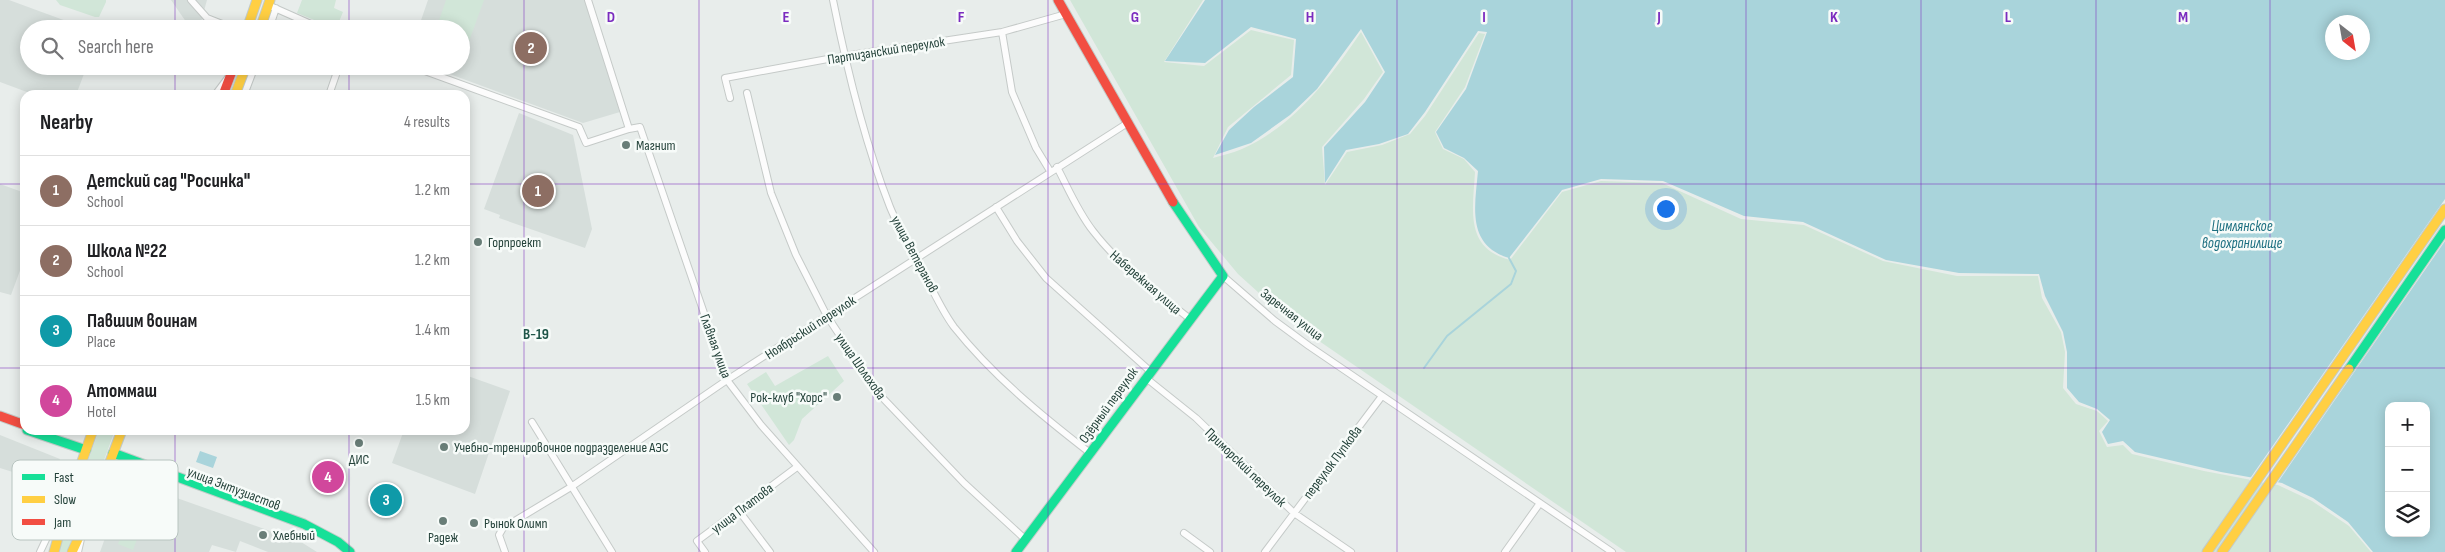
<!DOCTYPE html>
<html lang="en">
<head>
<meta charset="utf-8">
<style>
  :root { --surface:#fff; --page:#f6f6f6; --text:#202124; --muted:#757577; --line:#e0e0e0; --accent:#697e78 }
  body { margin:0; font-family:"Sofia Sans Condensed",sans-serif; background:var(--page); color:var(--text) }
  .controls { position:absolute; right:15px; bottom:15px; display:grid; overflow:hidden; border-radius:10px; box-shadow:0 2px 12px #0003 }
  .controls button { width:45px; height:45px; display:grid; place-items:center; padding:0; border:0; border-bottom:1px solid var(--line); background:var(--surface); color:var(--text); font:25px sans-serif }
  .compass { position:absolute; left:2325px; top:15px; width:45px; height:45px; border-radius:50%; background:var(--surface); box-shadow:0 2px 12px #0003; rotate:149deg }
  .you { position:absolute; left:1665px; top:208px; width:18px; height:18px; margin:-12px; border:4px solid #fff; border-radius:50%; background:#1a73e8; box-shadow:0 0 0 8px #1a73e833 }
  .badge { display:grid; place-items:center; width:32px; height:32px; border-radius:50%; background:var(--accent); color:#fff; font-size:16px; font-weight:700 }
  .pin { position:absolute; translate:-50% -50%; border:2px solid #fff; box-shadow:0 1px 5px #0006 }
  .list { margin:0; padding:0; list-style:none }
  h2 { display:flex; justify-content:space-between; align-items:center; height:65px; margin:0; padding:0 20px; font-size:21px }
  h2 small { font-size:16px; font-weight:400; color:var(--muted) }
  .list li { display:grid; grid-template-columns:32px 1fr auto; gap:15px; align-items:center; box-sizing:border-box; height:70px; padding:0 20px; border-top:1px solid var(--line) }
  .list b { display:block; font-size:19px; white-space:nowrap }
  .list p { margin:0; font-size:16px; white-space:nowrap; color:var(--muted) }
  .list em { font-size:16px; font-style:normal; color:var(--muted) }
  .icon { flex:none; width:28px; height:28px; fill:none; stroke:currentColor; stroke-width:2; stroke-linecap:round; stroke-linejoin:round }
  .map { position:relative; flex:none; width:2445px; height:552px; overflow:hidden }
  .search { position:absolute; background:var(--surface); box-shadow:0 2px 12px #0003; left:20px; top:20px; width:450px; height:55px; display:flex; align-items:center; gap:12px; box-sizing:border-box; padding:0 18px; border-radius:28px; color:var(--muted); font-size:19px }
  .panel { position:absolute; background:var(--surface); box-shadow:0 2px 12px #0003; left:20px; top:90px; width:450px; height:345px; border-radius:15px }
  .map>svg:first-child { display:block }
</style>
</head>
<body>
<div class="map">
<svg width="2445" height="552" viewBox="0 0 2445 552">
  <rect width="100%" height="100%" fill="#e8edeb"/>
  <path fill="#d6dedb" d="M0 0H9L88 29H29V66H87L76 95H35L0 82Z
    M171 0H207L199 29H191Z
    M428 0H585L620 112 583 123 428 66H461V29H418Z
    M519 113 573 135 592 229 585 248 499 218 500 215 484 209Z
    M0 184 25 193V257L11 295 0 292Z
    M465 375 510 391 475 494 392 463 404 430H465Z
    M0 435 60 459 45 498 30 493 35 479 0 468Z
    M126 480 301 542 317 552H268L240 541 236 552 212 545 209 552H100Z"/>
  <path fill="#d1e6d8" d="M56 0H106V2L99 17H95L60 5Z
    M302 0H336L334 8 343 12 336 29 297 13Z
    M446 0H484L468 44 461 42V29H436Z
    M1070 0H1203L1164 62 1204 66 1251 30 1294 40 1291 75 1228 127 1213 158C1222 155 1233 153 1242 149 1294 126 1330 78 1361 32L1383 72 1364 99 1322 147 1325 185 1347 152 1382 145 1410 134 1425 116 1479 33 1485 34 1465 87 1435 132 1443 149 1464 159 1475 172C1473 209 1464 248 1510 260L1562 192 1601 181 1662 183 1741 219 1804 225 1883 261 1957 276H2038L2042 298 2061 332 2065 352 2063 388 2076 404 2097 411 2108 421 2099 431 2107 447 2123 445 2132 454 2204 471 2278 485 2312 501 2349 526 2371 552H1626L1290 321 1238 274 1199 227Z
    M828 356 844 381 802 419 794 440 789 445 747 384 766 372 775 386Z
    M99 430H115L88 504 81 508 74 500Z
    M133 503 148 509 133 550 118 544Z
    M70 514 75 518H83L66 552H59Z"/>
  <path fill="#a9d4db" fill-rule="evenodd" d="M1205 0H2445V552H2373L2348 522 2313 498 2282 483 2221 472 2135 452 2123 441 2108 444 2102 432 2110 420 2097 409 2079 402 2067 388V352L2063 332 2045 296 2039 274 1959 273 1886 260 1803 222 1744 216 1663 181 1601 179 1562 190 1509 258C1466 245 1475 206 1478 171L1464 158 1444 148 1436 132 1466 89 1487 32 1478 31 1425 112 1408 134 1379 144 1346 150 1325 183 1324 147 1365 102 1385 72 1361 29 1317 89 1290 115 1251 143 1215 155 1229 130 1254 107 1293 77 1296 39 1251 27 1205 63 1165 61ZM2332 22H2362V52H2332ZM2389 406H2426V533H2389Z
    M200 451 217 457 213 468 196 462Z"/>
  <path fill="#e8edeb" d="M2445 199V241L2276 485 2249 480Z"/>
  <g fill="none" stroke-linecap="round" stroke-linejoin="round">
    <path stroke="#a9d4db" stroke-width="2" d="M1424 368 1447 336 1511 284 1516 271 1509 258"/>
    <g stroke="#c5cac8" stroke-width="8">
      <path id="street" d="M191 0 207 18 235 29
        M588 0 629 129
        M833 0C847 70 864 141 890 207 899 229 912 250 923 271 932 289 942 311 954 327 993 376 1041 415 1090 453
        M268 5 322 29
        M269 29 276 8
        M1002 32 1012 92 1036 148 1050 171
        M411 66 579 127 586 143 629 129 640 127 727 380 761 425 874 552
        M747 93 771 193 796 255 827 316 878 393 964 483 1026 540
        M215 95 227 79
        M244 95 255 66
        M329 95 339 66
        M730 98 725 78 844 56 1002 32 1066 14
        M1057 167C1068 188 1078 212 1093 231 1119 265 1155 292 1189 318
        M996 207 1017 241 1046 278 1150 371
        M1223 276 1275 321 1309 346 1612 552
        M1146 378 1196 418 1294 513 1351 552
        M532 422 612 552
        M739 511 770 552
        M1184 533 1210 552
        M40 552 59 512 67 507
        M78 552 81 539
        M505 552 499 535 503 528 571 487 727 380 1126 124
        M705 552 697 541 797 467
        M1265 552 1382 396
        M1505 552 1540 503"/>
    </g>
    <g stroke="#c3cbc8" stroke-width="11">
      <path id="fast" d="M2349 369 2445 230
        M27 430 86 450
        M113 453 304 524 338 542 350 552
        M1016 552 1223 276 1173 202"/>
    </g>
    <g stroke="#c3cbc8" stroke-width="11">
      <path id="slow" d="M247 29 257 0
        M260 29 270 0
        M235 95 246 66
        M69 498 78 510 93 507
        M54 552 69 498 93 430
        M72 552 93 507 122 430
        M2207 552 2445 209
        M2222 552 2349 369"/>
    </g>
    <g stroke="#c3cbc8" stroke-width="11">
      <path id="jam" d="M1058 0 1173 202
        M223 95 234 66
        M0 416 25 425"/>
    </g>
    <use href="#street" stroke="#fcfcfc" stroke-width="6"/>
    <use href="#fast" stroke="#16e098" stroke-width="9"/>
    <use href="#slow" stroke="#ffcf43" stroke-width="9"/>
    <use href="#jam" stroke="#f24e42" stroke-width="9"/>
  </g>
  <path fill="none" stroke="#7b2cbf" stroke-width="1" stroke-opacity="0.55" d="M175 0V29M349 0V29M524 0V552M699 0V552M873 0V552M1048 0V552M1222 0V552M1397 0V552M1572 0V552M1746 0V552M1921 0V552M2096 0V552M2270 0V552M175 66V95M349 66V95M0 184H25M465 184H2445M0 368H25M465 368H2445M175 430V552M349 430V552"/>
  <g fill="#697e78" stroke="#f7fbf9" stroke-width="2">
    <circle cx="626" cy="145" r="5"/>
    <circle cx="478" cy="242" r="5"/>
    <circle cx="837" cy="397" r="5"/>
    <circle cx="359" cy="443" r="5"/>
    <circle cx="444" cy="447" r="5"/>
    <circle cx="443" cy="521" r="5"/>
    <circle cx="474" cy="523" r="5"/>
    <circle cx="263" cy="535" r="5"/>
  </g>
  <g text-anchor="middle" stroke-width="5" stroke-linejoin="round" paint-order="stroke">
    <g font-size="14" fill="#24423a" stroke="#f7fbf9">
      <text transform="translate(886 50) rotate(-9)" y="5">Партизанский переулок</text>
      <text transform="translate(915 254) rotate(62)" y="5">улица Ветеранов</text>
      <text transform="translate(1146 282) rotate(41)" y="5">Набережная улица</text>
      <text transform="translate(1292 314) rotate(38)" y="5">Заречная улица</text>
      <text transform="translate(810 327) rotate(-33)" y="5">Ноябрьский переулок</text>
      <text transform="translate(716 346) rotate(70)" y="5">Главная улица</text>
      <text transform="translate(861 366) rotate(55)" y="5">улица Шолохова</text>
      <text transform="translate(1108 405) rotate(-54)" y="5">Озёрный переулок</text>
      <text transform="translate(1332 462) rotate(-53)" y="5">переулок Пупкова</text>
      <text transform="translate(1246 467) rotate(44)" y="5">Приморский переулок</text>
      <text transform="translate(234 488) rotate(21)" y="5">улица Энтузиастов</text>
      <text transform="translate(742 508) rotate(-37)" y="5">улица Платова</text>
    </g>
    <g font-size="14" fill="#24423a" stroke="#f7fbf9" text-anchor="start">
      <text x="636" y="150">Магнит</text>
      <text x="488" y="247">Горпроект</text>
      <text x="827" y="402" text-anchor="end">Рок-клуб "Хорс"</text>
      <text x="454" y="452">Учебно-тренировочное подразделение АЭС</text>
      <text x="359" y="464" text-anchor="middle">ДИС</text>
      <text x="484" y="528">Рынок Олимп</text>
      <text x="273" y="540">Хлебный</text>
      <text x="443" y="542" text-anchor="middle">Радеж</text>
    </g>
    <g font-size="15" font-style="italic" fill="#1c6f80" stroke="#f7fbf9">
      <text x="2242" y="231">Цимлянское<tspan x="2242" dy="17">водохранилище</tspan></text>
    </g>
    <g font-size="15" font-weight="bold" fill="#1f5548" stroke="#f7fbf9">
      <text x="536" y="339">В-19</text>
    </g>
  </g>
  <rect x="12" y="460" width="166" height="80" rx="8" fill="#f7fbf9" stroke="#b8c4c0" stroke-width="1"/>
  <rect x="22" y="474" width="23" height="6" fill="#16e098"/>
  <rect x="22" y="496" width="23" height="7" fill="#ffcf43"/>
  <rect x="22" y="519" width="23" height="6" fill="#f24e42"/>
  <g font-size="14" fill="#24423a">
    <text x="54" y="482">Fast</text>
    <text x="54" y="504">Slow</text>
    <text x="54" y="527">Jam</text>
  </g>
  <g font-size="16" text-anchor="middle" font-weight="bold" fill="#7b2cbf" stroke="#f7fbf9" stroke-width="5" stroke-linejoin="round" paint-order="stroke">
    <text x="611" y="22">D</text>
    <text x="786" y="22">E</text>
    <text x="961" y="22">F</text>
    <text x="1135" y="22">G</text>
    <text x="1310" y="22">H</text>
    <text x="1484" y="22">I</text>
    <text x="1659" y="22">J</text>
    <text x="1834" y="22">K</text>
    <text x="2008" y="22">L</text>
    <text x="2183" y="22">M</text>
  </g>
</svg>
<div class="controls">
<button>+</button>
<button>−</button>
<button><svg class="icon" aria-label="layers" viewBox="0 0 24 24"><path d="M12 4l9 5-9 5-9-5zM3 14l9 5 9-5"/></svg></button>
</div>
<svg class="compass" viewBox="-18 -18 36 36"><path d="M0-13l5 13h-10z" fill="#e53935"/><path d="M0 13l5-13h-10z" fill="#757577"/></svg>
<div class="you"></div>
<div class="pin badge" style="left:538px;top:191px;background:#8d6e63">1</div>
<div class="pin badge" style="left:531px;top:48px;background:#8d6e63">2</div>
<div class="pin badge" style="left:386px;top:500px;background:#0f9aa8">3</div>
<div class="pin badge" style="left:328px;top:477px;background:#d1479c">4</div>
<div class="search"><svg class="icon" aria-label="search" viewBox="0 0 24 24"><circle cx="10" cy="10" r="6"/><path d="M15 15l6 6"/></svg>Search here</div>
<section class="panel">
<h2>Nearby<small>4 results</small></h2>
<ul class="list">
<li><span class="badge" style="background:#8d6e63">1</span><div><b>Детский сад &quot;Росинка&quot;</b><p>School</p></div><em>1.2 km</em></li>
<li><span class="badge" style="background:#8d6e63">2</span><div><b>Школа №22</b><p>School</p></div><em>1.2 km</em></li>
<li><span class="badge" style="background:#0f9aa8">3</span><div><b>Павшим воинам</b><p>Place</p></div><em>1.4 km</em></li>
<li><span class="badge" style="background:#d1479c">4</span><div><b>Атоммаш</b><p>Hotel</p></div><em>1.5 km</em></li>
</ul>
</section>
</div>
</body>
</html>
